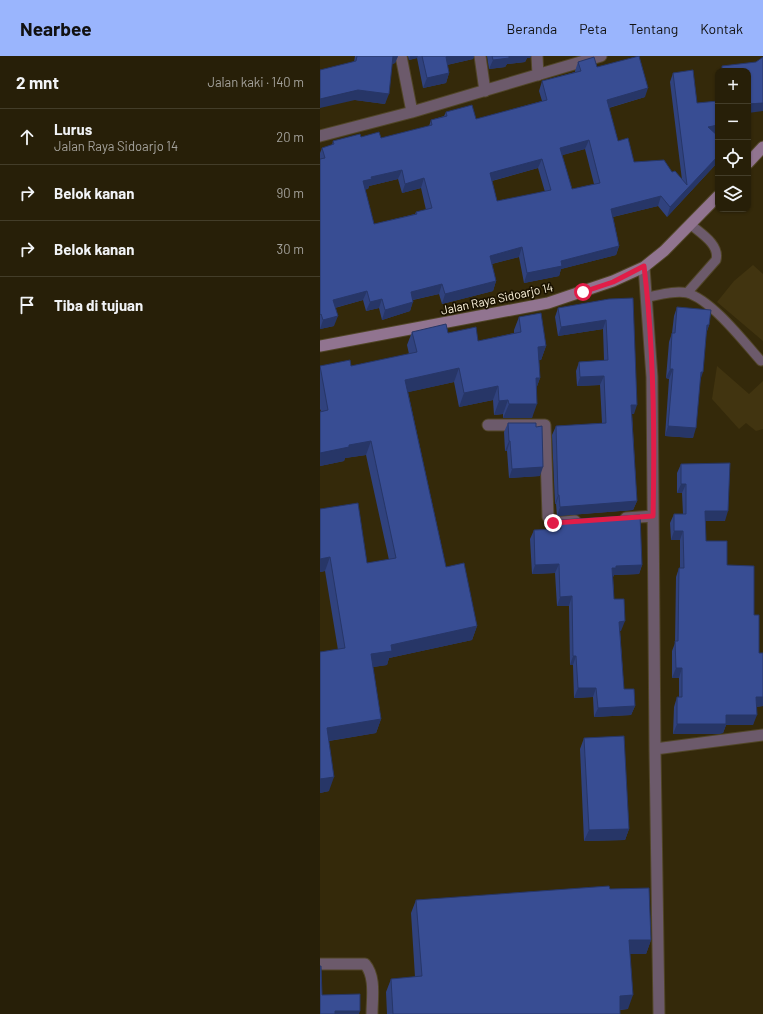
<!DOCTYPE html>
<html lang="id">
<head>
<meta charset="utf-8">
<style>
  :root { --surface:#271f08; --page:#2f2712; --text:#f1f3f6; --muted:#a4a29c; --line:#433d29; --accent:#9ab5fd }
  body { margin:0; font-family:Barlow,sans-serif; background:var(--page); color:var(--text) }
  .controls { position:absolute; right:12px; top:12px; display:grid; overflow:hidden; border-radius:8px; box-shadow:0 1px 3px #0004 }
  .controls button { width:36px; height:36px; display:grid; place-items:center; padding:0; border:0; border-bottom:1px solid var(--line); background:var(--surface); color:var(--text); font:20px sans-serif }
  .stop { position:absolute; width:12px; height:12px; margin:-9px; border:3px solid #e11d48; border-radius:50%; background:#fff }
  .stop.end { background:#e11d48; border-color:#fff; box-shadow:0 1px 4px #0008 }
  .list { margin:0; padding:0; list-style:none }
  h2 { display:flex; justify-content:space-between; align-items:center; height:52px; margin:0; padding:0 16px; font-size:17px }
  h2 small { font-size:13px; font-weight:400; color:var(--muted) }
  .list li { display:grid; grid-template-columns:26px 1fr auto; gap:12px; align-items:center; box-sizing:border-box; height:56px; padding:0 16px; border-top:1px solid var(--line) }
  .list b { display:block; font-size:15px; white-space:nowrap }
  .list p { margin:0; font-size:13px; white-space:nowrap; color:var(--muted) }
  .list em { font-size:13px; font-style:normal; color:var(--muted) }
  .icon { flex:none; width:22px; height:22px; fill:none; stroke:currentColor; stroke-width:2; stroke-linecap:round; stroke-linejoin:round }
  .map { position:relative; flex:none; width:443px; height:958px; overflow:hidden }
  header { display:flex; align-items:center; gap:24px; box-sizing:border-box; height:56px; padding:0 20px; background:var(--accent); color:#111 }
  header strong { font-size:19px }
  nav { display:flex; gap:22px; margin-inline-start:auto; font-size:14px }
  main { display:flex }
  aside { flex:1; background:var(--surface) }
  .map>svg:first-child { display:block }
</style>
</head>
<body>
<header>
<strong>Nearbee</strong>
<nav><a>Beranda</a><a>Peta</a><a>Tentang</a><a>Kontak</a></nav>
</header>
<main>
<aside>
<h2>2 mnt<small>Jalan kaki · 140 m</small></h2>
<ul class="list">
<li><svg class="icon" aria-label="ahead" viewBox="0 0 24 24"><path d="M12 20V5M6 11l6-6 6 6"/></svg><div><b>Lurus</b><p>Jalan Raya Sidoarjo 14</p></div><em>20 m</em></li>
<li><svg class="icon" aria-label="right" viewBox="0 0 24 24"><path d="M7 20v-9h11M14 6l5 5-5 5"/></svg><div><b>Belok kanan</b></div><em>90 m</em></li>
<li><svg class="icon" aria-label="right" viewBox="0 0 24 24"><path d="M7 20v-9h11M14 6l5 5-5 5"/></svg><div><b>Belok kanan</b></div><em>30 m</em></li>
<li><svg class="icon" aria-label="arrive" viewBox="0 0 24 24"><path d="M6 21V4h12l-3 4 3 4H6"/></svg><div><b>Tiba di tujuan</b></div></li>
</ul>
</aside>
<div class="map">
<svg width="443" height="958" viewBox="0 0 443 958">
  <rect width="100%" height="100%" fill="#34290a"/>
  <path fill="#413410" d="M433 209 443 218V285L397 246 414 225Z
    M397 310 429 338 443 325V373L436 375 426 367 419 373 392 343Z"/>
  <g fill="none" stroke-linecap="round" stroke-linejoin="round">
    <g stroke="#504527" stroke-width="11">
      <path id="service" d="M367 237 396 204C400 189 382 178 371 169
        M328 241C339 239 356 234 367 237 392 244 424 286 441 305"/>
    </g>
    <g stroke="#504527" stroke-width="13">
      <path id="minor" d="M81 0 92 56
        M160 0 165 35
        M217 0 218 19
        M0 80 92 56 281 0
        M324 211 332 321 335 693 339 958
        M168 369H225L228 461 233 467 255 465
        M306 462 333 460
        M335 693 443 679
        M0 908H45C56 921 52 942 52 958"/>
    </g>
    <g stroke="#504527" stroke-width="13">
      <path id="secondary" d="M428 107 443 91
        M0 290 228 247 293 225 324 211 344 195 398 140"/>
    </g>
    <use href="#service" stroke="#6c5a6b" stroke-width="9"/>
    <use href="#minor" stroke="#6c5a6b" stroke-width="11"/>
    <use href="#secondary" stroke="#917490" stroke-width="11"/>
  </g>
  <path fill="#30427e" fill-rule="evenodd" d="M35 0H78L75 7 72 8 65 48 35 44 34 6Z
    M88 0H154L153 3 127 9 129 17 126 27 103 32 97 2 89 4Z
    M167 0H211L210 2H207L205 6 187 8 185 11 169 13Z
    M258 6 277 11 325 41 289 52 298 85 314 106 352 116 362 124 350 26 353 17 377 47 396 78 398 80V106L347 161 338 150 293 161 299 190 296 199 241 213 239 220 204 227 199 201 172 208 176 225 173 235 122 248 119 238 93 244 90 255 62 264 59 252 46 255 43 244 15 252 14 270 0 273V97L2 92 12 89 13 85 41 81 61 82 109 70 111 64 124 60 126 56 156 63 222 45 219 35 222 25 255 16V15ZM265 93 274 128 252 133 242 99ZM218 112 225 136 177 145 172 125ZM78 123 82 137 101 132 106 154 96 156 95 158 54 168 45 133H48L49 130Z
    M289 243 314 358H312L317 445 313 454 237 460 236 448H235L232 379 236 370 282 367 280 329 257 330 256 315 259 306 284 304 283 273 238 280 235 261 238 252Z
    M357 251 389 269 386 278 373 382 345 380 349 323 346 322 349 286 352 277 354 260Z
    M199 261 226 290 221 304H219L220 322 216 333 212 362H183V358L174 359 173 344 139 351 134 326 88 336 126 511 157 570 152 584 69 602 67 609 53 611 61 663 56 677 9 685V735L0 737 18 594 5 515 0 516V453L47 507 69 504 46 399 25 402 24 405 0 410V356L1 355 0 353V310H31L89 298 87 289 92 276 128 277 158 285 194 277V274Z
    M188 367 220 420 189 422 187 395H185L184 376Z
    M361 408 405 465H385L386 485 407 509 434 559 439 597H443V650L436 651 433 669H406L403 677 398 678H353L354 651 357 641H359V622H352V595L355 587 356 521 359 512H360V484H351L350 467 354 458H363L362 437H357V417Z
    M241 464 322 509 319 518 294 519 293 521 294 543 301 575H300L304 633 315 650 311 659 274 661 273 641 254 642 253 609H250L249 550H237L235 517 212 518 210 483 214 474 237 473Z
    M264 682 309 773 305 784 264 785 260 693Z
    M290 833 331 884 326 898H310L308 953 300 954V958H67L66 936 71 923 95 921 91 857 96 844Z"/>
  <path fill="#273667" d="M73 0H78L75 7 70 9Z
    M90 0H98L97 2 89 4Z
    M128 0H154L153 3 122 10 126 1Z
    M188 0H211L210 2H207L205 6 187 8 185 11 169 13 173 4Z
    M129 17 126 27 103 32 107 22Z
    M328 32 325 41 284 53 287 44Z
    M38 34 69 38 65 48 35 44 0 52V43Z
    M443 47V55L428 57V48Z
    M398 69V78L384 80 388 71Z
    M269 84 265 93 236 101 240 92Z
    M398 100V106L347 161 350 151Z
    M222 103 218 112 167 126 170 117Z
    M82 114 78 123 49 130 48 133 40 135 43 125 51 121Z
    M104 122 101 132 82 137 85 128Z
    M341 140 338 150 288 162 291 153Z
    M299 190 296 199 241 213 239 220 204 227 207 217 241 205Z
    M202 191 199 201 167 209 170 200Z
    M176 225 173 235 122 248 125 238Z
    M122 228 119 238 87 245 91 236Z
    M47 235 43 244 10 253 13 244Z
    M62 243 59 252 46 255 50 246Z
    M93 246 90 255 62 264 65 254Z
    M18 260 14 270 0 273 3 264Z
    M286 264 283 273 238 280 241 271Z
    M387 269H389L386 278Z
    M226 290 221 304 213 305 218 291Z
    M139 312 134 326 80 338 85 324Z
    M350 313H353L349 323 346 322Z
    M381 316H383L380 325Z
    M284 320 280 329 257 330 260 321Z
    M216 322H220L215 336Z
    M178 330 173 344 139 351 144 337Z
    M188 344 183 358 174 359 179 345Z
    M189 348H217L212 362H183Z
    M311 349H317L314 358H308Z
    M348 370 376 372 373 382 345 380Z
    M51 385 46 399 25 402 24 405 0 410V397L29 389Z
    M189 385H190L187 395H185Z
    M223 411 220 420 189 422 192 413Z
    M361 428H366L362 437H357Z
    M238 439H239L236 448H235Z
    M317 445 313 454 237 460 240 451Z
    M385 455H408L405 465H382Z
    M354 475H363L360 484H351Z
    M10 501 5 515 0 516V503Z
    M239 508 235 517 212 518 215 509Z
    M322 509 319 518 294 519 293 521 292 512 296 510Z
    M252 540 249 550H237L240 541Z
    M305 565 301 575H296L299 566Z
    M157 570 152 584 69 602 67 609 46 612 51 598 71 589Z
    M253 600H256L253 609H250Z
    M356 612H362L359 622H352Z
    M258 632H276L273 641 254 642Z
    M436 641H443V650L433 651Z
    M315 650 311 659 274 661 278 652Z
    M406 659H437L433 669H406L403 677 398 678H353L357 668Z
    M61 663 56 677 2 686 7 672Z
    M14 721 9 735 0 737V723Z
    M309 773 305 784 264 785 269 774Z
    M309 884H331L326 898H304Z
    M313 939 308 953 295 954 300 940Z
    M15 955H40L39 958H14Z"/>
  <path fill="#384d93" stroke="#273667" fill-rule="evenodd" d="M37 0H73L69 38 38 34 0 43V14L36 5Z
    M102 0H128L126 1 129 17 107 22Z
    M172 0H189V2L173 4Z
    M319 0 328 32 287 44 298 85 308 82 314 106 344 104 352 116 355 115 367 129 353 17 373 14 377 47 398 45V69L388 71 398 80V100L350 151 341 140 291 153 299 190 241 205 242 210 207 217 202 191 170 200 176 225 125 238 122 228 91 236 93 246 65 254 62 243 50 246 47 235 13 244 18 260 3 264 1 258 0 259V103L5 102 2 92 14 88 13 85 40 78 41 81 59 76 61 82 112 69 111 64 127 60 126 56 152 49 156 63 227 44 222 25 261 15 258 6 274 1 277 11ZM269 84 280 127 252 133 240 92ZM222 103 231 134 177 145 170 117ZM82 114 85 128 104 122 112 152 96 156 97 158 54 168 43 125 52 123 51 121Z
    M443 1V47L428 48V15H402V10L436 6Z
    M313 242 317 349H311L317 445 240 451 239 439H238L236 370 286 367 284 320 260 321 259 306 288 304 286 264 241 271 238 252 289 243Z
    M357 251 391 254 389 269H387L383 316H381L376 372 348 370 353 313H350L352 277H355Z
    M221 257 226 290 218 291 220 322H216L217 348H189L188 344 179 345 178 330 144 337 139 312 85 324 126 511 144 507 157 570 71 589 72 595 51 598 61 663 7 672 14 721 0 723V596L25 592 10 501 0 503V453L38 447 47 507 76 502 51 385 29 389V391L0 397V356L8 354 0 310 30 304 31 310 97 296 92 276 126 268 128 277 156 271 158 285 201 276 199 261Z
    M188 367H216V371L222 370 223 411 192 413 190 385H189Z
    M410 407 408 455H385L386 485H407V509L434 510V559H439V597H443V641H436L437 659H406V668H357V641H362V612H356L355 585H358L359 512H364L363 475H354V458H366V428H361V408Z
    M320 459 322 509 296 510V512H292L294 543H304L305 565 299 566 304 633H314L315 650 278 652 276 632H258L256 600H253L252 540 240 541 239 508 215 509 214 474 241 473V464Z
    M304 680 309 773 269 774 264 682Z
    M289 830 290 833 329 832 331 884H309L313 939 300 940V958H73L71 923 102 920 96 844Z
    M0 910H1L2 939 40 938V955H15V958H0Z"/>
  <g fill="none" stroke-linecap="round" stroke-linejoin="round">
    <path stroke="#e11d48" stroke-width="5" d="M233 467 333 460C335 377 334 293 324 210L293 226 263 236"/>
  </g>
  <g text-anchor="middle" stroke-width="3.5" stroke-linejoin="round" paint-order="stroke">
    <g font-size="12" fill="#fdf4dc" stroke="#1a1200">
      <text transform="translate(177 243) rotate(-12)" y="4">Jalan Raya Sidoarjo 14</text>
    </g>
  </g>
</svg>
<div class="controls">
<button>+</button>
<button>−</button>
<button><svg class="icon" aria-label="locate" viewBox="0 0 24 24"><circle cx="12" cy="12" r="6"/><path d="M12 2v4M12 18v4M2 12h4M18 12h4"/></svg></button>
<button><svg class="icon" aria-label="layers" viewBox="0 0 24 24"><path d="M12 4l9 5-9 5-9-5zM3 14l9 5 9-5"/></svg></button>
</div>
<div class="stop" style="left:263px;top:236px"></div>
<div class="stop end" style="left:233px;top:467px"></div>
</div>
</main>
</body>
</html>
